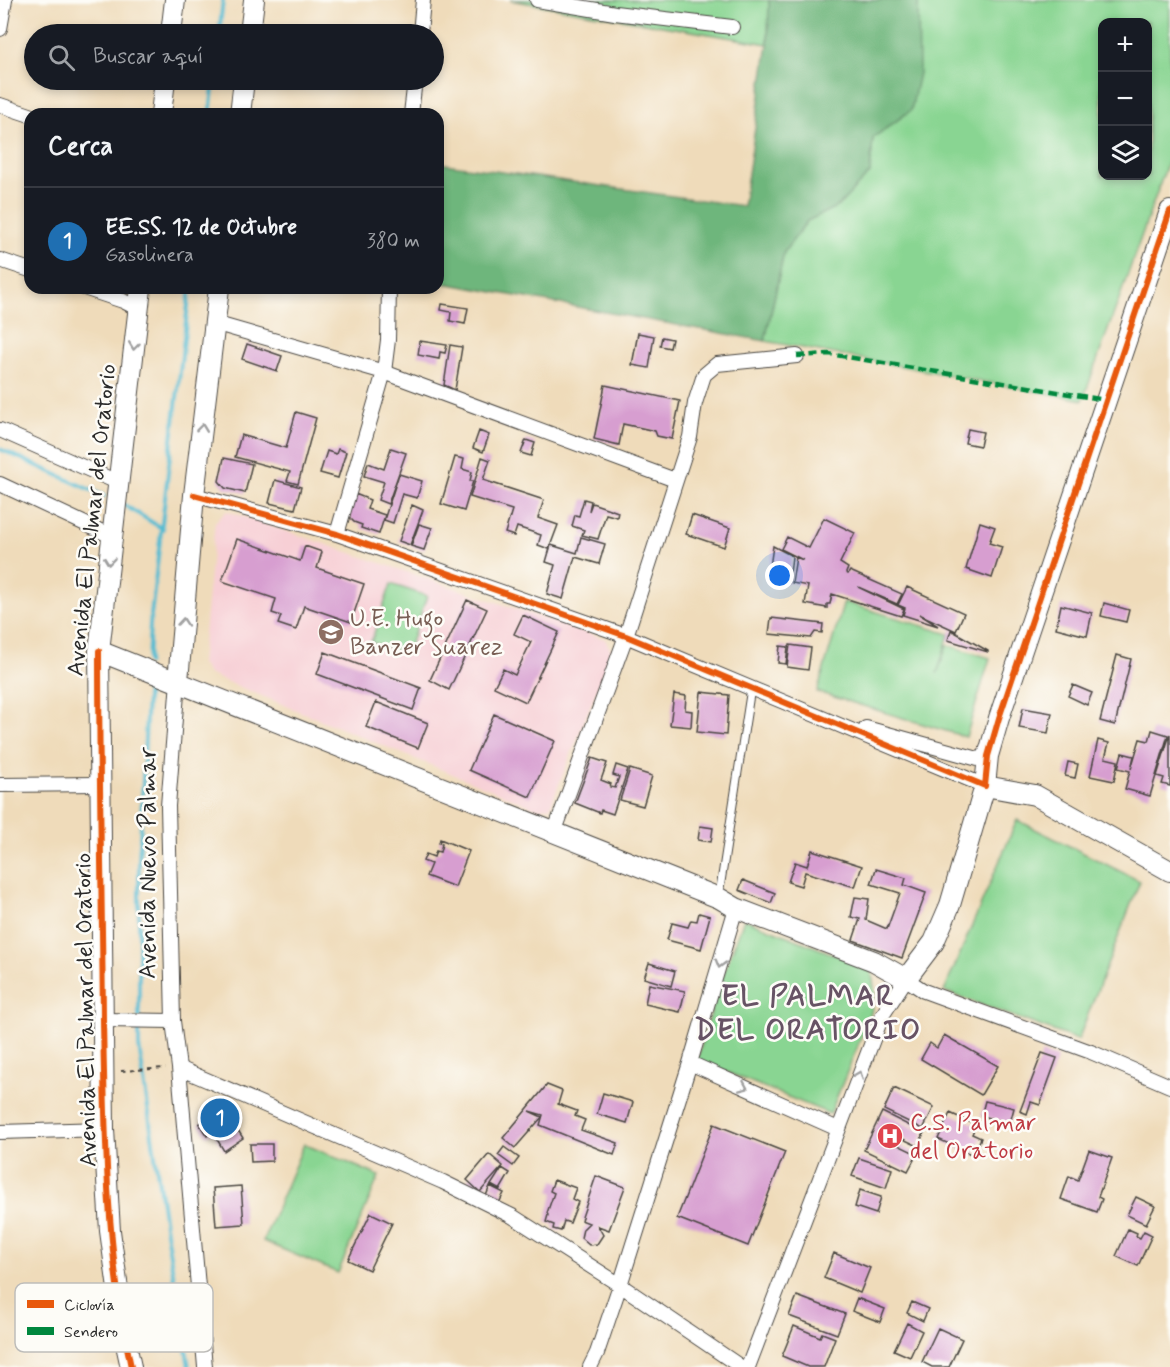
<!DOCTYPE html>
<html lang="es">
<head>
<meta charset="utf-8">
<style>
  :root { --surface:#171b24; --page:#242831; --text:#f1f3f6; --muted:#9ea1a6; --line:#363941; --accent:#1f6fb2 }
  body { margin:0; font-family:Mynerve,sans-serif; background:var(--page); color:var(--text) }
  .controls { position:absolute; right:18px; top:18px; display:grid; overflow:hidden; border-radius:12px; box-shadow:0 3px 9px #0003 }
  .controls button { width:54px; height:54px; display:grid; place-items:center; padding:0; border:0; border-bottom:2px solid var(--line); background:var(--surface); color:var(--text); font:30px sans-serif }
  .you { position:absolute; left:780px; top:576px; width:21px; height:21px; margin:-15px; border:4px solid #fff; border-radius:50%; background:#1a73e8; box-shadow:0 0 0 9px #1a73e833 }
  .badge { display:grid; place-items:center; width:39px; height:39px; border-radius:50%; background:var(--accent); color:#fff; font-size:20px; font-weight:700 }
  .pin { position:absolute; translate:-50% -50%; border:3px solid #fff; box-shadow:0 2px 6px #0006 }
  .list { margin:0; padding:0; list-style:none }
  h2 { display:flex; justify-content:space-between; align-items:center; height:78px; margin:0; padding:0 24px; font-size:26px }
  h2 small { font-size:20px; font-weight:400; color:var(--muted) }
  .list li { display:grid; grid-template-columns:39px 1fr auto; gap:18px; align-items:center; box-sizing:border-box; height:108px; padding:0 24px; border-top:2px solid var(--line) }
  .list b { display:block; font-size:22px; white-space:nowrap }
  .list p { margin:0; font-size:20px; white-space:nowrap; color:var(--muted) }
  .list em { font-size:20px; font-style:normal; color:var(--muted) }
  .icon { flex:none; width:33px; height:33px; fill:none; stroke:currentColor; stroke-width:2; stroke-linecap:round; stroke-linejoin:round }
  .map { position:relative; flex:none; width:1170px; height:1367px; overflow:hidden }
  .search { position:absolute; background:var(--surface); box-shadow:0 3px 9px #0003; left:24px; top:24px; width:420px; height:66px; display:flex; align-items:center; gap:15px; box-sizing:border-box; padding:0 21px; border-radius:33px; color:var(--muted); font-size:22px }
  .panel { position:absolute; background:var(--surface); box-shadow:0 3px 9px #0003; left:24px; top:108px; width:420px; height:186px; border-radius:18px }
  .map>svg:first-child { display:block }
</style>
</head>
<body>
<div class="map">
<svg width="1170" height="1367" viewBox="0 0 1170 1367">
  <rect width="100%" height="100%" fill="#fdfcf7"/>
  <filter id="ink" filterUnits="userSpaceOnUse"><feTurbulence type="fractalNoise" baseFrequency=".0167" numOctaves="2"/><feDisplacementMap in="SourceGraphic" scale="12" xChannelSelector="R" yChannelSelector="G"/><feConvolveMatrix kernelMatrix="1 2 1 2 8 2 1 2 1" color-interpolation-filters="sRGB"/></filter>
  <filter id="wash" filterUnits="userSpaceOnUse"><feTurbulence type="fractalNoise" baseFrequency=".008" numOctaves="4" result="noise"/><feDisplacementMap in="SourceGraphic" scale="24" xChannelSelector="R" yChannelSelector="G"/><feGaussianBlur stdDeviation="1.35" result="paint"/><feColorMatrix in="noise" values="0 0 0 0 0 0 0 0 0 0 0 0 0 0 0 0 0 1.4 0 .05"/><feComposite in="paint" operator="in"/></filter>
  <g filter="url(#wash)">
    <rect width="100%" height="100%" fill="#efdbba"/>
    <path fill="#f7cfd5" d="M227 511 605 639 612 652 550 807 538 809 208 674 201 664 215 522Z"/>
    <path fill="#89d592" stroke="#5a805e" stroke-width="1.5" fill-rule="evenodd" d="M510 0H769L768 44Z
      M918 0H1170V156L1083 400 765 341 784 252 807 221 838 206 870 173 873 138 911 110 918 36ZM1102 22H1148V176H1102Z
      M391 584 427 596 407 654 371 642Z
      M844 602 949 634 937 674 947 645 990 658 966 737 817 692Z
      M1017 820 1140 881 1078 1040 944 991Z
      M744 919 871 969 875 993 871 1013 830 1114 697 1060 719 986Z
      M304 1144 379 1176 338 1273 263 1241Z"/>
    <path fill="#6eb67c" stroke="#4c7054" stroke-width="1.5" d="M769 0H918L919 73 911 110 873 138 870 173 838 206 807 221 784 252 765 341 438 282V163L743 206 768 44Z"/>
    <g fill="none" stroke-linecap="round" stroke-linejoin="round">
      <path stroke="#53bbd1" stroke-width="4" d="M219 34 223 0
        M210 114 214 80
        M0 449 104 496
        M124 505 163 529
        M148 663 150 624 190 288
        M139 1017V864L148 676
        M139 1024V1046L166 1232 189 1367"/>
    </g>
    <g id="blocks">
      <path fill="#d79ed0" d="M442 304 468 308 465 324 450 321 451 312 441 310Z
        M638 333 654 336 649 368 632 365Z
        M662 337 672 339 670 348 660 346Z
        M420 341 447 345 445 353 440 352 439 359 418 355Z
        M247 344 282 356 277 371 242 359Z
        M450 345 462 347 455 390 444 385Z
        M605 385 680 401 672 439 657 436 655 431 623 424 619 445 594 439Z
        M296 412 316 418 298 484 287 481 290 472 235 457 241 435 286 448Z
        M968 429 983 432 980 446 965 443Z
        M479 431 489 435 483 452 473 448Z
        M526 440 535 443 531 456 521 453Z
        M391 448 406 453 388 504 378 500 384 482 364 476 368 463 384 469Z
        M338 449 346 452 338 478 320 473 327 451 336 454Z
        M455 457 464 459 462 469 472 472 470 481H473L464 511 441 504Z
        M482 457 490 460 483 480 544 500 538 518 558 525 549 549 538 545 541 535 517 527 514 536 505 533 512 510 470 497Z
        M224 458 252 464 245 493 225 488 219 481Z
        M399 474 422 481 417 498 402 494 393 523 384 520Z
        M275 480 301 487 295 509 269 503Z
        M355 494 370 500 367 509 385 515 379 534 361 528 362 525 354 522 350 518 348 513Z
        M584 499 591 501 589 511 592 503 618 512 617 517 606 514 598 539 582 535 584 530 572 526 575 515 579 516Z
        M412 505 423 510 410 545 399 541Z
        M692 515 730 528 724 547 686 534Z
        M824 518 855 533 840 563 848 568 846 573 848 574 850 571 902 594 897 604 858 587 904 609 901 616 832 594 830 604H827V608L805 604 808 586 792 583 796 557 803 560 781 549 787 537 809 548Z
        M980 522 995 527 989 543 1002 547 992 578 966 569Z
        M419 524 432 528 424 550 411 546Z
        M581 537 605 544 599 564 575 557 563 599 547 594 555 565 546 562 551 545 577 553Z
        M237 539 300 561 305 546 322 552 317 568 364 584 351 622 304 606 296 630 278 624 281 616 272 613 276 599 222 581Z
        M773 546 792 556 789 583 768 581Z
        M907 587 964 613 956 631 919 614 938 626 903 615 905 608 898 605Z
        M467 600 487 609 449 690 430 680Z
        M1104 603 1129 610 1126 622 1101 616Z
        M1061 605 1092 613 1087 636 1056 628Z
        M523 615 559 632 526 702 494 687 503 669 515 675 531 642 514 634Z
        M771 618 823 624 822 633 815 632 811 638 769 634Z
        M951 630 988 651V652L948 640Z
        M790 645 811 648 808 670 787 667Z
        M780 646 788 647 786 664 778 663Z
        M325 652 421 688 413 710 317 674Z
        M1117 655 1131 659 1115 725 1100 721Z
        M1073 685 1092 693 1087 705 1068 696Z
        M701 692 729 695 726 735 697 732Z
        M674 694 686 696 685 710 692 711 691 727 670 725Z
        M376 702 428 723 418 748 366 727Z
        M1023 708 1052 713 1048 733 1019 728Z
        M494 714 555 741 530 797 469 770Z
        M1152 730 1168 735 1150 796 1125 789 1130 771 1118 768 1122 753 1134 756 1131 769 1140 739 1149 741Z
        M1170 734V786L1162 784 1164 778 1157 776Z
        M1098 740 1109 743 1105 758 1118 761 1114 781 1090 776Z
        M592 758 607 763 601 780 611 784 610 787 615 788 619 777 613 775 616 765 628 769 613 814 601 810 600 813 575 803Z
        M1068 762 1078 764 1075 778 1065 776Z
        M630 769 652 776 643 806 620 800Z
        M700 826 713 828 711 842 698 840Z
        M440 839 469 851 455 887 426 876 431 864 423 861 426 854 434 857 436 851 440 852 442 844 439 843Z
        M812 850 862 866 855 887 805 872 801 886 788 882 795 862 807 866Z
        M876 869 906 878 904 885 926 893 902 958 853 940 860 919 851 917 855 897 869 899 866 920 887 929 900 893 871 884Z
        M743 880 775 893 771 903 739 890Z
        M699 913 710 916 701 949 667 940 672 923 688 927 691 920 697 921Z
        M649 963 675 971 671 986 644 978Z
        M649 984 685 991 680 1012 645 1004Z
        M944 1035 998 1066 981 1095 921 1059 930 1043 937 1048Z
        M1042 1053 1057 1058 1040 1105 1031 1102 1027 1114 1020 1111Z
        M547 1085 562 1091 558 1104 577 1111 575 1116 585 1120 581 1130 618 1143 614 1155 540 1125 543 1115 529 1111 542 1117 515 1148 503 1138Z
        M894 1088 934 1107 923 1129 884 1110Z
        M603 1093 633 1102 627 1123 597 1114Z
        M985 1101 1014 1108 1010 1123 981 1116Z
        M225 1106 233 1117 207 1136 199 1124Z
        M882 1112 924 1133 918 1146 901 1138 898 1145 917 1154 908 1171 864 1150Z
        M950 1113 976 1125 972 1134 981 1138 973 1155 938 1139Z
        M234 1124 243 1138 224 1151 215 1136Z
        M714 1124 785 1152 748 1246 677 1218Z
        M250 1144H272V1161L251 1162Z
        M504 1147 519 1158 513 1166 498 1155Z
        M1089 1150 1112 1158 1098 1197 1102 1199 1097 1212 1061 1199 1069 1176 1078 1180Z
        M489 1154 503 1166 480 1192 467 1180Z
        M859 1158 892 1169 886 1188 852 1176Z
        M502 1168 510 1173 500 1190 491 1185Z
        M596 1176 625 1187 609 1230 598 1226 603 1235 597 1244 589 1245 581 1238 583 1229 589 1223 581 1220Z
        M554 1180 576 1188 572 1199 578 1202 570 1223 564 1221 561 1231 553 1229 554 1225 546 1222 548 1215 547 1213 554 1193 550 1191Z
        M241 1186 244 1224 216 1226 213 1188Z
        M490 1186 504 1193 499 1203 486 1196Z
        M860 1190 881 1197 876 1214 855 1207Z
        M1136 1197 1155 1206 1146 1224 1127 1215Z
        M371 1213 392 1223 369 1270 348 1260Z
        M1128 1229 1137 1233 1136 1236 1140 1238 1144 1231 1152 1235 1138 1266 1116 1256Z
        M834 1253 870 1268 860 1293 824 1278Z
        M797 1296 845 1314 837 1334 789 1316Z
        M857 1298 885 1309 880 1322 852 1311Z
        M912 1302 928 1309 923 1321 907 1313Z
        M907 1323 922 1331 910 1357 894 1350Z
        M794 1326 820 1337 822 1333 835 1338 824 1367H808L782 1356Z
        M938 1328 962 1339 949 1367H932L922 1362Z"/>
    </g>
  </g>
  <g filter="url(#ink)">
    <use href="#blocks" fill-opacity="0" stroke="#484540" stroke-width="1.5"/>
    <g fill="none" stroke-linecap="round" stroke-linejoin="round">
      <g stroke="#484540" stroke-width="9">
        <path id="lane" d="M719 895 751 688"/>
      </g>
      <g stroke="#484540" stroke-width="16">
        <path id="street" d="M537 0 615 13 732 27
          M0 29 5 0
          M420 34 423 0
          M0 105 30 115
          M411 114 415 80
          M0 260 30 270
          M84 288 123 301 139 309
          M214 323 384 372 675 480
          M0 430 117 482
          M0 484 111 536
          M194 495 337 534 626 636 985 786
          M337 534 384 372 388 340 389 288
          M178 681 168 806 173 1021 179 1068 205 1367
          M866 728 978 759 988 756
          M0 785 99 784
          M554 833 626 636 690 437 695 403 704 375 717 364 797 356
          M103 1020 173 1021
          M690 1063 838 1129
          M179 1068 443 1182 512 1216 620 1285 741 1367
          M0 1132 104 1129
          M590 1367 597 1353 621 1282 690 1063 736 908
          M748 1367 882 1016 906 979 924 991 1091 1052 1170 1086"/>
      </g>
      <g stroke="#484540" stroke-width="22">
        <path id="secondary" d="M171 34 175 0
          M250 34 254 0
          M161 114 165 80
          M240 114 244 80
          M99 651 719 898 736 908 874 961 906 979 934 942 950 905 985 786 988 756 999 718 1170 211
          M178 681 194 495 219 288
          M985 786 1035 795 1170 871
          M131 1367 125 1340 110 1231 104 1129 99 651 141 288"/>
      </g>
      <path stroke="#484540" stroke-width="2" stroke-dasharray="4.5 4.5" stroke-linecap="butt" d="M121 1071 166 1068"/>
      <use href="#lane" stroke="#fff" stroke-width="7"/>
      <use href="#street" stroke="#fff" stroke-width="14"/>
      <use href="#secondary" stroke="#fff" stroke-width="20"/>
      <path stroke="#00873e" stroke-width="4.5" stroke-dasharray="9 4.5" stroke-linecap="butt" d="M797 356 829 354 1106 400"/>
      <g stroke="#fdfcf7" stroke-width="10">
        <path id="cycleway" d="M194 495 337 534 626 636 985 786 988 756 999 718 1170 211
          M99 651C99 773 102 896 103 1019 105 1136 106 1252 131 1367"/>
      </g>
      <use href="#cycleway" stroke="#e8590c" stroke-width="6"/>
    </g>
    <defs><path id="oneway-chevron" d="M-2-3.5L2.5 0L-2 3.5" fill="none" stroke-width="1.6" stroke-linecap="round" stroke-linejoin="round" transform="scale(1.5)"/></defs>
    <g stroke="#a0a0a0">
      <use href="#oneway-chevron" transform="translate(134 346) rotate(97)"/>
      <use href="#oneway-chevron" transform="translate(202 428) rotate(-83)"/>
      <use href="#oneway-chevron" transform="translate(109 561) rotate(96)"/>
      <use href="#oneway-chevron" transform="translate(183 622) rotate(-85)"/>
      <use href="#oneway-chevron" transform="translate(720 964) rotate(106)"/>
      <use href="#oneway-chevron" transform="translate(859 1075) rotate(-68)"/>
      <use href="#oneway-chevron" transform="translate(744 1087) rotate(24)"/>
    </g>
  </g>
  <defs>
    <g id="school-disc" transform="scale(1.35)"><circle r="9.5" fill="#8d6e63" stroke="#fdfcf7"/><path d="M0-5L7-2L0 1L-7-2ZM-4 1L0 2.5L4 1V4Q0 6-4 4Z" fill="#fff"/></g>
    <g id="hospital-disc" transform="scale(1.35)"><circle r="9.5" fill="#e0444e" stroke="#fdfcf7"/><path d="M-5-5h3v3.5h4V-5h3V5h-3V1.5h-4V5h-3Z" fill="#fff"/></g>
  </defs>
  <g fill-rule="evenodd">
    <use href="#school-disc" x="331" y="632"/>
    <use href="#hospital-disc" x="890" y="1136"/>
  </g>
  <g text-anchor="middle" stroke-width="5" stroke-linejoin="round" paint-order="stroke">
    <g font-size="24" fill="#2b2b2b" stroke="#fdfcf7">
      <text transform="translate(91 520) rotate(-84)" y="8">Avenida El Palmar del Oratorio</text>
      <text transform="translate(147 863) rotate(-90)" y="8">Avenida Nuevo Palmar</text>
      <text transform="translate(85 1010) rotate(-91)" y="8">Avenida El Palmar del Oratorio</text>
    </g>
    <g font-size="24" fill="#785e54" stroke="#fdfcf7" text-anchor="start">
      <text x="350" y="626">U.E. Hugo<tspan x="350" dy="28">Banzer Suarez</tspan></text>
    </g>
    <g font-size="24" fill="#be3a42" stroke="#fdfcf7" text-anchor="start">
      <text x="910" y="1130">C.S. Palmar<tspan x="910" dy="28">del Oratorio</tspan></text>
    </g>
    <g font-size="30" font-weight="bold" letter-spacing="1.5" fill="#675365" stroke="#fdfcf7">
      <text x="808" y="1005">EL PALMAR<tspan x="808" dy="34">DEL ORATORIO</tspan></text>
    </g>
  </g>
  <rect x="15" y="1283" width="198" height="69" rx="9" fill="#fdfcf7" stroke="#bebdba" stroke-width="1.5"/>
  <rect x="27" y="1300" width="27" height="8" fill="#e8590c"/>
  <rect x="27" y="1327" width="27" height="8" fill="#00873e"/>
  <g font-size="16" fill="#2b2b2b">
    <text x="64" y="1310">Ciclovía</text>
    <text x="64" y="1337">Sendero</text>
  </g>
</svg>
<div class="controls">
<button>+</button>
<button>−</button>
<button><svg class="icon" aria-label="layers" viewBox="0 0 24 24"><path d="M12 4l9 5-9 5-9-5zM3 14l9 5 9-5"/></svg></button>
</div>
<div class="you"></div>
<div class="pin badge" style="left:220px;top:1118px">1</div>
<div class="search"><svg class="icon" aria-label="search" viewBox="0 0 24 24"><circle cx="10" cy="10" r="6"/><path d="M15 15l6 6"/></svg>Buscar aquí</div>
<section class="panel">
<h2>Cerca<small></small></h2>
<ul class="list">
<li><span class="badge">1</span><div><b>EE.SS. 12 de Octubre</b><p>Gasolinera</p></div><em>380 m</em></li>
</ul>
</section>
</div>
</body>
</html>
